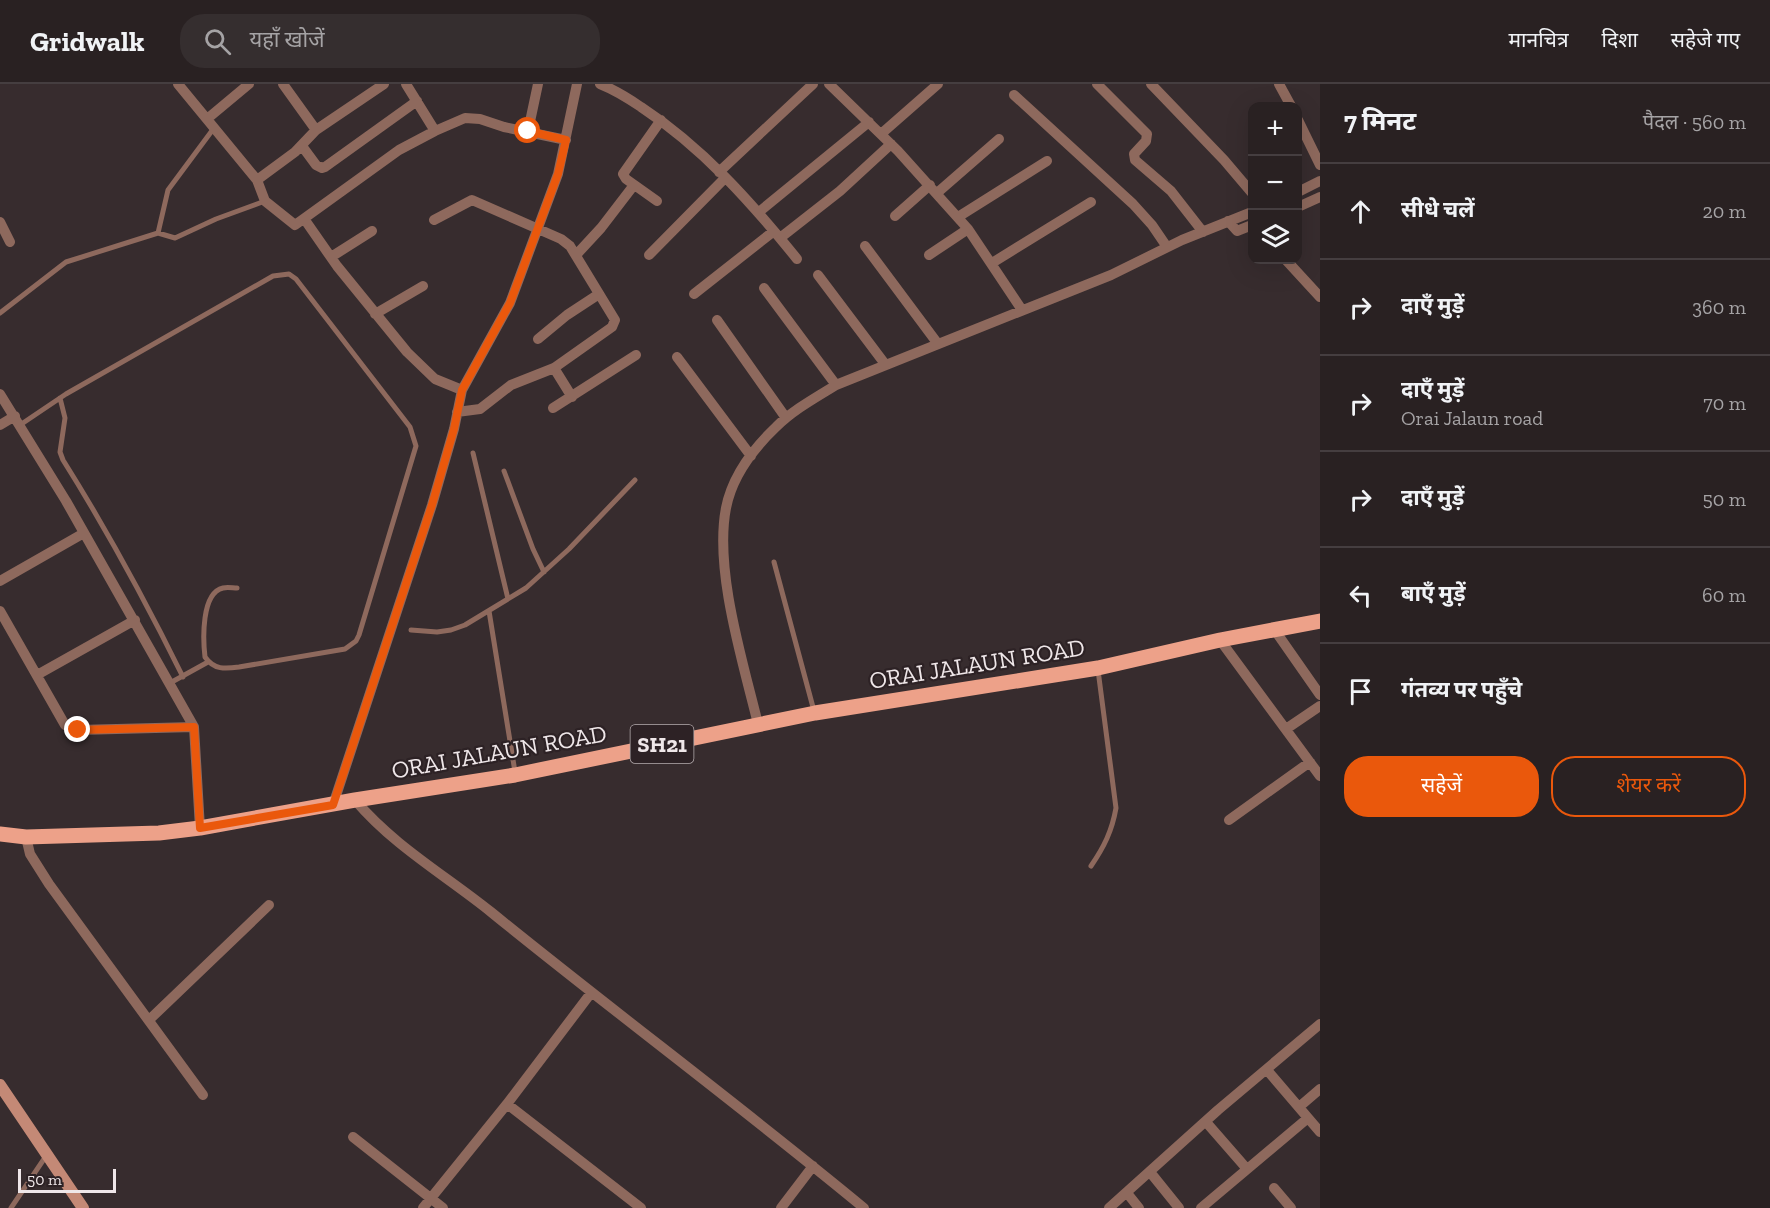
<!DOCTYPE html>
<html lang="hi">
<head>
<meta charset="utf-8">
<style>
  :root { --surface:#292122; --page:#352e2f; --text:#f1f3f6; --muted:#a5a3a5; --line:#453e40; --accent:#ea580c }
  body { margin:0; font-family:"Zilla Slab","Noto Sans Devanagari",serif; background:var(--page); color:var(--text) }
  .controls { position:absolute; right:18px; top:18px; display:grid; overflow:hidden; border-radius:12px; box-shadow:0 6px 24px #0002 }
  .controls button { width:54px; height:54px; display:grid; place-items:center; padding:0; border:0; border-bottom:2px solid var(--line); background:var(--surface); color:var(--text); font:30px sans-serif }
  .scale { position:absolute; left:18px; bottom:15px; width:98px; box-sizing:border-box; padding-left:6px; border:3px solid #efe7e9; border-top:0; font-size:16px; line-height:21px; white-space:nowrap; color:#efe7e9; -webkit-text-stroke:4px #2d2225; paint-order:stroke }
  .stop { position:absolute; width:18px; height:18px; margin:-14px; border:4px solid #ea580c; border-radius:50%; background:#fff }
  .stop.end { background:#ea580c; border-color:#fff; box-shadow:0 2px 6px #0008 }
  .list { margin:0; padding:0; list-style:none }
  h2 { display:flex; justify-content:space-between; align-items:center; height:78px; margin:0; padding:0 24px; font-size:26px }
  h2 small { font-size:20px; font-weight:400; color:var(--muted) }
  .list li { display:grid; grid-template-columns:39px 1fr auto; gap:18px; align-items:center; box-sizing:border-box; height:96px; padding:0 24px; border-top:2px solid var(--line) }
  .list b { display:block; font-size:22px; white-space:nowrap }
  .list p { margin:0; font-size:20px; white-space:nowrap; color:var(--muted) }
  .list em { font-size:20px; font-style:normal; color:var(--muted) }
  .actions { display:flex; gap:12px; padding:18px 24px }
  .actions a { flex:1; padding:14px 0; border:2px solid var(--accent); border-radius:24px; text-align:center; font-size:21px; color:var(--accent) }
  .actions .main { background:var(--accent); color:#fff }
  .icon { flex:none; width:33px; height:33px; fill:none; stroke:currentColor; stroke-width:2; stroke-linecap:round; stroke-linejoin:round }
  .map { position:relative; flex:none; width:1320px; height:1124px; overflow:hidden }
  header { display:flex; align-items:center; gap:36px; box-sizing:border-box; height:84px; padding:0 30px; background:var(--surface); border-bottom:2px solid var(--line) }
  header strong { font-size:28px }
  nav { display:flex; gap:33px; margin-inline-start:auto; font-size:21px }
  .search { width:420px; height:54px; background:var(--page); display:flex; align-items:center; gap:15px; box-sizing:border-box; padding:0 21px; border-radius:24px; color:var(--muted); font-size:22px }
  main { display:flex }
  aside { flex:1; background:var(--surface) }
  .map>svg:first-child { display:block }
</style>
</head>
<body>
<header>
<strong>Gridwalk</strong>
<div class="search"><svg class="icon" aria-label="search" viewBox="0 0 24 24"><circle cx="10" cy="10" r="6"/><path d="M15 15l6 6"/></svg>यहाँ खोजें</div>
<nav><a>मानचित्र</a><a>दिशा</a><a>सहेजे गए</a></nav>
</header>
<main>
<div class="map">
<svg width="1320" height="1124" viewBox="0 0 1320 1124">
  <rect width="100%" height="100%" fill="#372c2e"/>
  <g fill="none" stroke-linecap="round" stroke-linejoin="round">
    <path stroke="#8e695d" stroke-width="5" d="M158 149 175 154 216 135 265 117
      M0 229 66 178 158 149 168 106 214 44
      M60 314 65 334 60 368 63 376C107 446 146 518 183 593
      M20 341 66 310 273 192 289 190 296 195 410 343 416 362 359 551 356 557 345 565 239 583C225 585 214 586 205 573 203 556 201 509 223 504 227 503 233 504 237 504
      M473 369 508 515
      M504 387 533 465 544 488
      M774 478 814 627
      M489 527 515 688
      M411 546 437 548 451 546 465 541 526 504 569 465 635 396
      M170 599 208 578
      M1091 782C1104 763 1112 747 1116 724L1098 586
      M11 1124 46 1072"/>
    <path stroke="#8e695d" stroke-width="10" d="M178 0 257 96 265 117 295 141 399 66 435 47 465 34 480 35 504 43 566 56
      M283 0 316 46
      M406 0 435 47
      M600 0C615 6 628 14 641 23 702 63 751 118 797 175
      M829 0 898 67 968 145 1022 226
      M1097 0 1147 50 1146 57 1134 70 1135 76 1171 107 1203 148
      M1151 0 1224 76 1252 109
      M1279 0 1291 22
      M1014 11 1133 120 1152 141 1167 163
      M207 35 249 0
      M1298 36 1320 81
      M528 47 538 0
      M881 50 938 0
      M302 62 316 81 322 84 325 83 417 17
      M719 88 813 0
      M257 96 295 68 316 46 384 0
      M1298 108 1320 97
      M937 109 999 55
      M657 117 626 95 623 90 661 36
      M1298 123 1320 113
      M759 128 869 38
      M895 132 930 101
      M958 133 1047 77
      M305 136 337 182 407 268 435 295 462 306
      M434 136 472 116 561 155 570 162 615 236 612 243 554 284 511 301 480 325 457 328
      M1228 137 1237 147 1252 141
      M0 138 10 158
      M780 154 840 107 891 60
      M865 162 938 260
      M577 170 601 144 634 101
      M649 171 725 94
      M929 171 968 145
      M331 173 372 147
      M1286 176 1320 213
      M992 179 1091 118
      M818 191 885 280
      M764 204 836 301
      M694 210 774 147
      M375 230 423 202
      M717 236 786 334
      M538 255 567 231 599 210
      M677 273 751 372
      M554 284 572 313
      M0 310 66 417 194 643 200 744
      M553 324 636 271
      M0 341 15 332
      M0 497 84 449
      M0 527 65 641 78 646 194 643
      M1274 545 1320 611
      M1220 556 1320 692
      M37 591 135 536
      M758 640C743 578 714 486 726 424 732 393 754 364 776 343 793 326 815 314 836 301L1111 191 1182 156 1252 128
      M1286 645 1320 622
      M355 716C394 762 445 791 491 828 614 928 742 1023 864 1124
      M333 721 432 421 454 345 462 306 510 219 558 90 577 0
      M1229 736 1310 678
      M26 753 30 770 49 800 203 1011
      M149 936 269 821
      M1267 986 1320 1048
      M507 1020 641 1124
      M1299 1023 1320 1005
      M1206 1038 1247 1085
      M353 1053 443 1124
      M1150 1088 1179 1124
      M1274 1104 1291 1124
      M1127 1109 1139 1124
      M423 1124 507 1020 591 909
      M781 1124 813 1082
      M1109 1124 1218 1026 1320 940
      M1201 1124 1308 1034"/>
    <path stroke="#c48976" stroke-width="12" d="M0 1001 83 1124"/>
    <path stroke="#eda189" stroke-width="15" d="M0 750 26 753 159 749 200 744 355 716 515 691 815 629 1098 584 1220 556 1320 537"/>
  </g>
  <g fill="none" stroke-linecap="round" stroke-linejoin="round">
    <path stroke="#ea580c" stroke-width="8" d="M78 646 194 643 200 744 333 721 432 421 454 345 462 306 510 219 558 90 566 56 528 47"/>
  </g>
  <g text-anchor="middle" stroke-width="4.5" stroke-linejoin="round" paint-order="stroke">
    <rect fill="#2d2225" stroke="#b5acae" stroke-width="1.5" x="630.5" y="641" width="63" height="38" rx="4.5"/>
    <g font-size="22" font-weight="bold" fill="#efe7e9">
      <text x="662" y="668">SH21</text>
    </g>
    <g font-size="24" fill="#efe7e9" stroke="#2d2225">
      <text transform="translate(977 580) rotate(-9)" y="8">ORAI JALAUN ROAD</text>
      <text transform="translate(499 668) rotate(-10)" y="8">ORAI JALAUN ROAD</text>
    </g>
  </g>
</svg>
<div class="controls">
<button>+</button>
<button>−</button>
<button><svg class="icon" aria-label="layers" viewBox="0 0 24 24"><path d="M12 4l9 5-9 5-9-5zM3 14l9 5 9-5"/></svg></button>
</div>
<div class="scale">50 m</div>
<div class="stop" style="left:528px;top:47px"></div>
<div class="stop end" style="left:78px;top:646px"></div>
</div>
<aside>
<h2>7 मिनट<small>पैदल · 560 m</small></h2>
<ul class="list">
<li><svg class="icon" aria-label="ahead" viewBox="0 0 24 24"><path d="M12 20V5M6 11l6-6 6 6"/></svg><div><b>सीधे चलें</b></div><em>20 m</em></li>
<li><svg class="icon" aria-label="right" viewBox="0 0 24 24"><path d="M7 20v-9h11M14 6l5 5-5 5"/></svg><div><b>दाएँ मुड़ें</b></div><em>360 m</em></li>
<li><svg class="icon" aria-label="right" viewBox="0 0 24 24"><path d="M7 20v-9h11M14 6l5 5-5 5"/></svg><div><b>दाएँ मुड़ें</b><p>Orai Jalaun road</p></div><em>70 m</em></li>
<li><svg class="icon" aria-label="right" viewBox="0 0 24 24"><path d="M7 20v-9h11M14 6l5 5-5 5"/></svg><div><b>दाएँ मुड़ें</b></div><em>50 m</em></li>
<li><svg class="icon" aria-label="left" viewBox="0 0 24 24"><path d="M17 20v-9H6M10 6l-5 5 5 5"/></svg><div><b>बाएँ मुड़ें</b></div><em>60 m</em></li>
<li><svg class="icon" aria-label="arrive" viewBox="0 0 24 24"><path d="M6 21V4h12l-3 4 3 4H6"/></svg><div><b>गंतव्य पर पहुँचे</b></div></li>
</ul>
<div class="actions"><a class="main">सहेजें</a><a>शेयर करें</a></div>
</aside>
</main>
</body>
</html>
